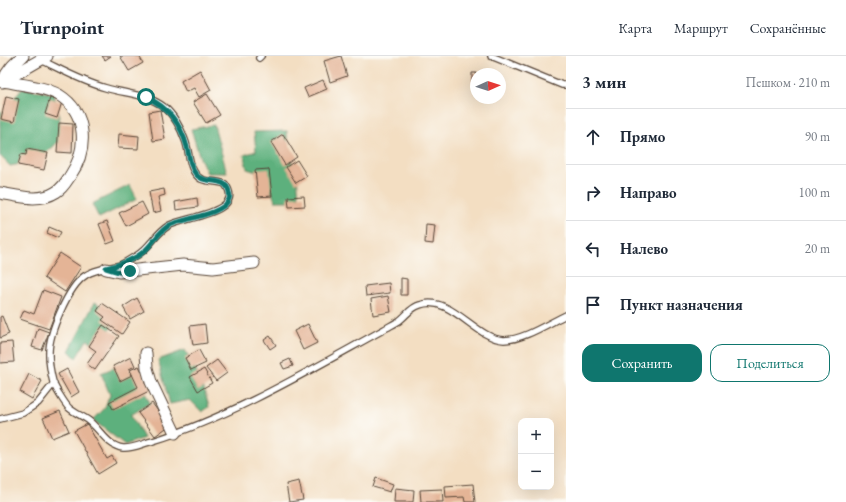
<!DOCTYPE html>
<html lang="ru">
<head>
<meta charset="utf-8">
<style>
  :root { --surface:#fff; --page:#f2f2f3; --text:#1f2937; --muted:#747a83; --line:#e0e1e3; --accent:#0f766e }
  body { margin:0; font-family:"EB Garamond",serif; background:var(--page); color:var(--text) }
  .controls { position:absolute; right:12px; bottom:12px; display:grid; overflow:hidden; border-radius:8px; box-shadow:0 4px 16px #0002 }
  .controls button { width:36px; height:36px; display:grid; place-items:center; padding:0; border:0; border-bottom:1px solid var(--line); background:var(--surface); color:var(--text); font:20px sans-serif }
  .compass { position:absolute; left:470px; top:12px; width:36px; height:36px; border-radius:50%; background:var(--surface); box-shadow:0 4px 16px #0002; rotate:87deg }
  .stop { position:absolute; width:12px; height:12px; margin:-9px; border:3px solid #0f766e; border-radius:50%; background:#fff }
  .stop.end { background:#0f766e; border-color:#fff; box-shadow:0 1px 4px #0008 }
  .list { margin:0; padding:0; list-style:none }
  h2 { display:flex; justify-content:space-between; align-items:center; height:52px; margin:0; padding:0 16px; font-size:17px }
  h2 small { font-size:13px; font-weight:400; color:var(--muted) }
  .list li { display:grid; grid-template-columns:26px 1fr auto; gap:12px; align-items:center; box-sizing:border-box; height:56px; padding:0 16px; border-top:1px solid var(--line) }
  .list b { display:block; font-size:15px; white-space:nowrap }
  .list em { font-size:13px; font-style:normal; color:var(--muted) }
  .actions { display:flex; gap:8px; padding:12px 16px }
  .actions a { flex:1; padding:9px 0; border:1px solid var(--accent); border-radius:12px; text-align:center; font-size:14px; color:var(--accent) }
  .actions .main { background:var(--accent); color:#fff }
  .icon { flex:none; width:22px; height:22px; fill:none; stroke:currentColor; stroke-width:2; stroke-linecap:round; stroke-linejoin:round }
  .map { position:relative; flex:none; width:566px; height:446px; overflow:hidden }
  header { display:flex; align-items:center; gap:24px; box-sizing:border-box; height:56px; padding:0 20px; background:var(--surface); border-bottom:1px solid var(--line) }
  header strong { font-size:19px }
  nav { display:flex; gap:22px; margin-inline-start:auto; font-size:14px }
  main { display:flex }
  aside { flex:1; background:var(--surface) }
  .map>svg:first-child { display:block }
</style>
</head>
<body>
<header>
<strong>Turnpoint</strong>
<nav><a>Карта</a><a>Маршрут</a><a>Сохранённые</a></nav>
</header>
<main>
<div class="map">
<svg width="566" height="446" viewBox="0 0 566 446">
  <rect width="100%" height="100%" fill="#fdfcf7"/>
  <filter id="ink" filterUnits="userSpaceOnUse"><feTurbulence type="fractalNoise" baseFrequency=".025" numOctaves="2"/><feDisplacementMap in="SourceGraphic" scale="8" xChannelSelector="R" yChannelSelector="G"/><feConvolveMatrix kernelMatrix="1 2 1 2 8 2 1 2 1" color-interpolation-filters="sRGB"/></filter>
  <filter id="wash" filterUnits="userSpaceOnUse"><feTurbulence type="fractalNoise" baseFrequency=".012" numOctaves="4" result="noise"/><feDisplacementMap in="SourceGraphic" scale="16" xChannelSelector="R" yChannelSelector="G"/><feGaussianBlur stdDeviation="0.9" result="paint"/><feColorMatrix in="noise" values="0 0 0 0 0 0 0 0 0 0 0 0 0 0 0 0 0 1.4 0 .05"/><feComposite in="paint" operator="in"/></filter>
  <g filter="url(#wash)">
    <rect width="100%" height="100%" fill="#f3dec2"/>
    <path fill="#5db07d" stroke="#4c6d4e" d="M23 32 54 38 63 80 52 92 36 105 10 110 0 100V57L9 48Z
      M214 69 227 117H207L200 102 191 73Z
      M287 75V96L297 117 299 145H275L266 119 247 113 244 99 256 95 254 76Z
      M130 129 137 143 99 162 92 148Z
      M95 246 118 263 98 288 87 284 76 302 69 295Z
      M185 294 202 326 209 351 202 356 190 344 170 348 158 304Z
      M121 309 137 320 150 347 131 359 144 382 125 389 93 364 104 353 110 339 101 317Z"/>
    <g id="blocks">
      <path fill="#e4b496" d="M102 0H111L105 4Z
        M120 0H139L143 7 129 15Z
        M341 0 347 20 330 26 324 5Z
        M200 14 211 34 199 41 194 32 186 36 181 25Z
        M472 17H476V26H472Z
        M323 24 327 33 308 41 304 32Z
        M207 38 220 59 206 67 193 46Z
        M6 40 19 43 14 66 1 63Z
        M50 42 62 46 57 62 45 58Z
        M160 54 165 83 153 85 149 56Z
        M59 67 73 68 72 97 57 96Z
        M119 78 139 80 138 93 118 92Z
        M283 78 297 101 285 109 271 86Z
        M27 93 48 97 44 114 18 109 21 98 26 99Z
        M297 104 307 120 296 127 286 111Z
        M269 113 272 140 258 141 255 114Z
        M164 133 165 139 158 141 161 155 153 157 149 136Z
        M304 140 305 150 289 151 288 141Z
        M197 142 198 151 176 154 175 146Z
        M142 146 148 158 126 170 119 157Z
        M107 165 115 185 107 188 99 168Z
        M426 168 435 169 433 188 425 187Z
        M49 171 61 176 58 182 47 177Z
        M60 197 81 211 65 236 44 222Z
        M401 222 407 223V239H401Z
        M389 227 390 237 366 240 365 230Z
        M43 234 61 241 49 273 20 263 24 254 34 258Z
        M388 240 391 256 373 259 371 243Z
        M137 242 144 255 130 263 123 251Z
        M102 247 130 266 122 278 102 264 105 261 97 255Z
        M2 260 9 278 0 282V261Z
        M205 268 207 287 193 289 190 270Z
        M308 268 317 287 303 294 294 275Z
        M103 269 119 280 95 314 87 308 96 295 89 290Z
        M38 272 49 276 42 294 32 291Z
        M270 280 276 289 270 293 264 284Z
        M12 286 14 306 0 307V287Z
        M199 294 206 307 191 314 185 302Z
        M131 301 135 310 129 313 132 319 120 325 113 310Z
        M290 303 293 310 284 313 281 307Z
        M217 304 227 317 216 325 206 312Z
        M139 310 151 334 113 353 109 346 138 331 130 314Z
        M67 313 79 336 71 341 58 318Z
        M204 313 212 327 198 335 190 321Z
        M29 318 42 325 32 343 20 336Z
        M152 347 169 370 155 380 138 357Z
        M60 355 69 375 52 382 43 362Z
        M87 368 107 403 112 400 116 407 98 418 74 375Z
        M376 422 393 428 390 436 373 431Z
        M299 425 303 444 289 446 286 428Z
        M473 428 475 446H465L464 441 446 442 445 430Z
        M395 432 414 434 413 446H394Z
        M442 433 443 446H421L420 434Z"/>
    </g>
  </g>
  <g filter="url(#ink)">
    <use href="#blocks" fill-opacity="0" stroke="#574537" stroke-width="1"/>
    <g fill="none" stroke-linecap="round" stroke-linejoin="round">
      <g stroke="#574537" stroke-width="8">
        <path id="service" d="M491 0 562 29H566
          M259 2 261 0
          M41 4C62 14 83 26 106 32 126 38 147 38 164 51 173 58 181 72 185 84 190 96 188 115 201 123 207 126 218 125 225 128 247 157 183 161 168 170 155 178 149 193 136 200 130 203 125 207 120 209 109 212 95 213 86 219 68 230 48 279 49 299 49 307 51 318 53 326 55 332 65 348 69 352 75 357 82 360 88 364 100 373 107 390 123 392 132 393 144 387 153 385 233 360 310 314 383 274 388 271 394 268 399 265 406 260 411 251 420 249 450 238 476 283 504 284 523 284 549 267 566 259
          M0 363 23 357 38 347 54 327"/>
      </g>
      <g stroke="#574537" stroke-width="13">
        <path id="minor" d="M2 26 47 0
          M0 137C18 140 39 147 56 136 63 132 66 126 70 120 88 94 88 57 59 39 43 30 21 29 3 25 7 14 14 8 23 0
          M106 213 119 216 183 209 213 212 254 207
          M146 297 147 312 151 326 175 377"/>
      </g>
      <use href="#service" stroke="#fff" stroke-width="5.5"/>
      <use href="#minor" stroke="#fff" stroke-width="11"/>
    </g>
  </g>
  <g fill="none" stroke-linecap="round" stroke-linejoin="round" filter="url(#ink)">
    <path stroke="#0f766e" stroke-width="5" d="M130 215 119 216 106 212C119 209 132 205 142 197 153 189 158 175 170 169 184 162 221 159 228 145 230 142 230 139 229 136 226 119 203 130 195 117 190 110 189 99 187 91 181 68 168 51 146 41"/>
  </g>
</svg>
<div class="controls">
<button>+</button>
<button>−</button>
</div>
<svg class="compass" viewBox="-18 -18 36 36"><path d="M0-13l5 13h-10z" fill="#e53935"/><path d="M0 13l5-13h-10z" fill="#747a83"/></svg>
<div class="stop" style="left:146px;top:41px"></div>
<div class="stop end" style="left:130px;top:215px"></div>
</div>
<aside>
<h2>3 мин<small>Пешком · 210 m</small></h2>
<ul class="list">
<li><svg class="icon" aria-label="ahead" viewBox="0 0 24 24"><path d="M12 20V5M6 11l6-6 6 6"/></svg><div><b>Прямо</b></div><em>90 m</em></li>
<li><svg class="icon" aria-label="right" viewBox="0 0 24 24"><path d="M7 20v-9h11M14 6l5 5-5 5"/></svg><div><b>Направо</b></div><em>100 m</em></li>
<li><svg class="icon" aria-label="left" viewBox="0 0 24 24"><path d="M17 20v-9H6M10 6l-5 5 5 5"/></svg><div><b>Налево</b></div><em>20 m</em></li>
<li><svg class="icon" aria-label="arrive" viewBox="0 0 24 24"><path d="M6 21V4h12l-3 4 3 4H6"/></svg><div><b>Пункт назначения</b></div></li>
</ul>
<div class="actions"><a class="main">Сохранить</a><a>Поделиться</a></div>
</aside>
</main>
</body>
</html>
